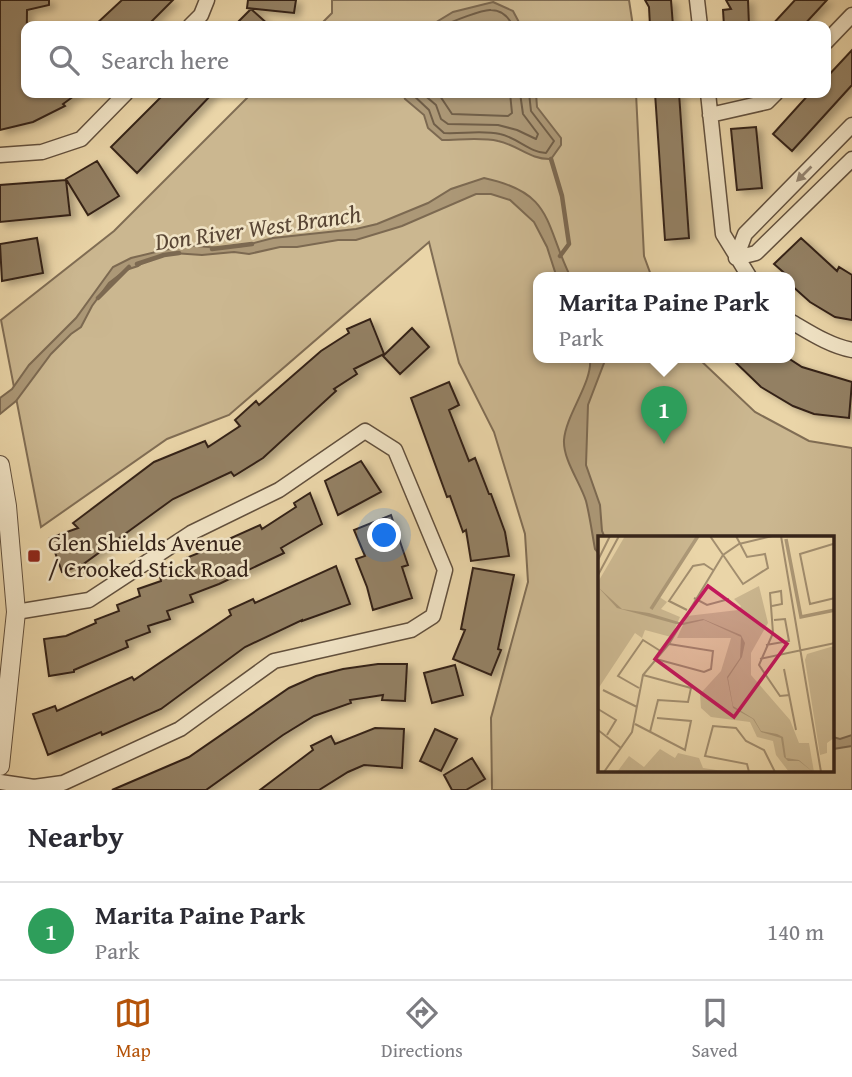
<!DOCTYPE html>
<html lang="en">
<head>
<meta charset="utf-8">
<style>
  :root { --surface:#fff; --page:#f2f2f3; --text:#2b2b33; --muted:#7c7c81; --line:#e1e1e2; --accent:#b45309 }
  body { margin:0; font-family:"Gentium Book Plus",serif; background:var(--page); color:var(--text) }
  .you { position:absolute; left:385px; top:536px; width:24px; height:24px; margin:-18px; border:5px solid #fff; border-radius:50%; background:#1a73e8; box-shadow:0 0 0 10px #1a73e833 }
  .badge { display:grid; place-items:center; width:46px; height:46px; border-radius:50%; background:var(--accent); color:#fff; font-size:23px; font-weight:700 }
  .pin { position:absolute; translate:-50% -58px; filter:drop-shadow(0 2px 4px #0008) }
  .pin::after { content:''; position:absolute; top:37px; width:24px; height:21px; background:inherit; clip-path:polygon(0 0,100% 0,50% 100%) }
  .popup { position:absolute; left:533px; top:272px; width:262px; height:91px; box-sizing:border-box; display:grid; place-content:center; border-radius:14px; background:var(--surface); filter:drop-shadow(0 2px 5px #0005); font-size:23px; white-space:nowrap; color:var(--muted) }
  .popup b { font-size:26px; color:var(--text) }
  .popup::after { content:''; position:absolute; left:50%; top:100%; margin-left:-14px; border:14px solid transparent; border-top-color:var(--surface) }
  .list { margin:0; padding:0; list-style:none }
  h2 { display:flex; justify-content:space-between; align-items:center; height:91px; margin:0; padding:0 28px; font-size:30px }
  h2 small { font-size:23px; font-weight:400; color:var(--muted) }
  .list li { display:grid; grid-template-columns:46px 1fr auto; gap:21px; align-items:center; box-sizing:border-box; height:98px; padding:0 28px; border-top:2px solid var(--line) }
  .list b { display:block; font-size:26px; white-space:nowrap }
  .list p { margin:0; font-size:23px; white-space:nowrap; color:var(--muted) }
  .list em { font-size:23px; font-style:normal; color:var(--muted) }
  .icon { flex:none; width:38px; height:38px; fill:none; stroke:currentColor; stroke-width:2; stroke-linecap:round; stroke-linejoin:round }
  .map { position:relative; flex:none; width:852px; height:790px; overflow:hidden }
  .search { position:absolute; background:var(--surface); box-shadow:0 2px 5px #0004; left:21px; right:21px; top:21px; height:77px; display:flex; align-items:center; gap:18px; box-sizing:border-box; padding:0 24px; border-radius:14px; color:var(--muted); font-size:26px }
  .sheet { height:189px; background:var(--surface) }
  nav { display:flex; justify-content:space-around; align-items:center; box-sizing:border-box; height:98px; border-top:2px solid var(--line); background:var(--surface); font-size:19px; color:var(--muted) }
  nav a { display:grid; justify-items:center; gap:4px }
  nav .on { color:var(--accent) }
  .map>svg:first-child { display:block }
</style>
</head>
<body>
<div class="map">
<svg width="852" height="790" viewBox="0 0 852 790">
  <defs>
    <filter id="shadow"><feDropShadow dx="5.5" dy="3.5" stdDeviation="3.5" flood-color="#0004"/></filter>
  </defs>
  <rect width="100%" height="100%" fill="#ead5a8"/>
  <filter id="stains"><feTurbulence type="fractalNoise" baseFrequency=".00286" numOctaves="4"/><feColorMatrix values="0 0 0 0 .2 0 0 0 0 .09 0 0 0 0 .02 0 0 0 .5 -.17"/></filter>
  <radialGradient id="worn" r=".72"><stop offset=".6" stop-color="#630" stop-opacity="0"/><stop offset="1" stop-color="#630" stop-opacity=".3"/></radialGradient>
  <path fill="#cbb790" stroke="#806d54" stroke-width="2" fill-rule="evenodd" d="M332 0H629L633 26H319L332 13Z
    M252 93H636L644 256 652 278H538V358H698L755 412 809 441 852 448V790H492L491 718 528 582 525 534 494 432 459 363 429 242 229 415 167 439 41 527 1 320 114 231ZM600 538H833V771H600Z"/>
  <path fill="#ac9877" stroke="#7c6951" stroke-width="2" d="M493 2 513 11 521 26H423L422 23 433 24 453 12Z
    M403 93H536L537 107 561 138V145L551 159C530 160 518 145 498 141 481 137 460 140 442 140L428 128 424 115 405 99Z
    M484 178C554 193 544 223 571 278H557L547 247 534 222 510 200 491 194H476L402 226 356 240H338L297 247H280L249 254 234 252 202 255 173 253 145 261 138 266 126 270 109 283 92 306 81 327 71 334 51 354 16 401 0 414V398L12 389 29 365 76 318 113 267 131 258 185 245 220 248 243 246 273 238 356 229 377 224 428 203 451 189Z
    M590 358H604V363L588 405 586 465 600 505 602 531 605 538H600V555L595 549C592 533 590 517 586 501 580 482 563 460 564 440 566 414 593 382 590 358Z
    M852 735V746L833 749V737L840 739Z"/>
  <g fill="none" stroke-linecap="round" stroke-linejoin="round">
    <path stroke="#705e48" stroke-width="2" d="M443 26C451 22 483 9 491 10 502 10 509 18 513 26
      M411 93 429 110 434 124 444 133C462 134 482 130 500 134 516 137 531 153 546 153L554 141 531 111 529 93
      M422 93 436 105 441 119 448 124 498 125 517 130 536 139 538 134 523 114 520 93
      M438 93 452 114 508 116 512 113 510 93"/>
    <path stroke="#7c6951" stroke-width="4.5" d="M551 159 562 196 569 244 560 256
      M212 249 252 244
      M137 264 164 255 179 253
      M98 298 129 267"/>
  </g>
  <path fill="#938063" stroke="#352319" stroke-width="2" filter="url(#shadow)" d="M0 0H49V5L27 10 26 93H78L63 104 65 106 33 122 0 130Z
    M122 0H173L147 26H94Z
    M248 0H296L294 13 247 8Z
    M645 0H671L673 26H650L649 7Z
    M726 0H748L749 26H724L723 10 731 9Z
    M795 0H827L803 26H771Z
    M251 9 270 26H234Z
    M852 50V85L792 151 773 134 810 93H826V78Z
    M165 93H213L137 173 111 147Z
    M655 93H679L689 238 665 240Z
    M756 127 762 188 737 190 731 129Z
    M97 161 119 196 88 215 66 179Z
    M66 180 70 215 0 222V185Z
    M37 238 43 273 2 281 0 244Z
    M801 238 837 271 839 267 852 275V320L835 317 810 302 791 285 793 283 790 278 774 264Z
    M370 319 384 354 354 369 357 374 334 389 336 391 263 458 234 476 231 472 173 499 82 565 62 572 50 538 78 528 73 523 154 462 205 441 208 447 240 426 235 420 256 401 259 405 321 351 349 333 347 329Z
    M412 328 429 347 400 374 383 356Z
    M731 358H788L802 367 852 382 849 418 814 414 793 406 761 387Z
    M449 382 459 405 449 410 469 461 475 458 489 494H491L505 532 509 556 471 561 466 530 463 532 450 496 447 497 411 398Z
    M361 461 381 492 338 515 325 481Z
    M310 493 322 524 281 548 284 553 219 584 190 595 193 602 167 611 170 619 148 626 150 632 126 641 128 647 74 670V672L49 676 44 639 66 636 96 623 95 620 119 611 117 605 140 596 138 589 161 581 160 576 189 565 186 558 214 547 213 546 260 525 262 529 296 507 294 503Z
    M391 515 408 565 402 567 412 598 373 610 367 587 356 559 365 556 354 530Z
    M336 566 350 604 302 621V620L245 647 161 709 102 735 101 732 48 755 33 714 55 706 57 711 132 677 134 680 231 615 229 610 253 599 255 603Z
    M473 568 514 575 498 649 501 650 491 675 453 659 465 630 461 629Z
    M378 664H407L405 701 382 700 383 695 350 700 351 703 314 716 283 735 206 790H112L189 757 289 688 316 676 343 669Z
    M455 665 463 695 432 703 424 673Z
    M375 728 404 729 402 768 364 765 348 772 319 790H260L313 750 311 746 331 736 335 744Z
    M435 729 457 739 441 771 420 761Z
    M472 758 485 779 466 790H452L444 775Z"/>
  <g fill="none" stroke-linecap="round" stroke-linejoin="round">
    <g stroke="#62503d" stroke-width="17">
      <path id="minor" d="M697 0 700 26
        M190 26 201 15 207 0
        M826 42 852 15
        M708 93 723 234 750 278
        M710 115 767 102 776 93
        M0 155 42 152 81 139 126 93
        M736 258 745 234 852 125
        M736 258 756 253 852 159
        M790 321C809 332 830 346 852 350
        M0 782 34 787 63 783 180 729 274 661 411 630 433 616 445 570 395 450 365 431 279 490 191 533 89 600 16 612"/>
    </g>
    <g stroke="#62503d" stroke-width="20">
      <path id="tertiary" d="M0 465 7 506 16 612 0 766"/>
    </g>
    <use href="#minor" stroke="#f1e4c6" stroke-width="14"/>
    <use href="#tertiary" stroke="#f1e4c6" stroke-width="18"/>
  </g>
  <defs><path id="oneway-solid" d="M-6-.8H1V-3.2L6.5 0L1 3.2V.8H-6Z" transform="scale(1.75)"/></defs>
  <use fill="#938470" href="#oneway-solid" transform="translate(804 174) rotate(135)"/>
  <rect fill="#8f2418" stroke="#f1e4c6" stroke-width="2.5" x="27" y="549" width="14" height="14" rx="3.5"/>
  <g text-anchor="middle" stroke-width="5" stroke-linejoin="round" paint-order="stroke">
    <g font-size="23" fill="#352319" stroke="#f1e4c6" text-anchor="start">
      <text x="48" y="551">Glen Shields Avenue<tspan x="48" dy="26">/ Crooked Stick Road</tspan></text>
    </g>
    <g font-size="24" font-style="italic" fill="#594635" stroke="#f1e4c6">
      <text transform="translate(258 228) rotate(-8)" y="8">Don River West Branch</text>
    </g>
  </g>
  <g transform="translate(598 536)">
    <rect width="236" height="236" fill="#ead5a8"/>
    <path d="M27 0H100L60 60 69 66 63 73 82 81 73 101 47 94 44 102 37 97 0 153V46ZM161 50 170 87 153 117V139L192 184 201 207H211L216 236H191L178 219 175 205 159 201 152 186 113 181 103 172 102 158 123 135 133 102H79L89 80 140 74 143 70 136 63ZM236 110V202L229 207V217L222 219 207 124 209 118ZM62 213 77 222 80 217 101 222 105 232 132 236H19L31 220 46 231Z" fill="#cbb790"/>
    <path d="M0 51 24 73 51 77 84 87 105 83 143 99 147 107 144 121 130 142 135 170 156 183 163 195 179 198 185 201 188 222 201 224 215 236 201 225H190L186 221 183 202 163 196 155 183 135 172 129 141 142 122 143 101 106 84 85 89 78 88 19 72Z" fill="#ac9877"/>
    <path fill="none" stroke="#ac9877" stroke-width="3.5" d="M188 3 203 81 237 74M53 73 100 0"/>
    <path fill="none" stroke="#a28e6f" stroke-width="2" d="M112 0 145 48 170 32 167 18 149 21 138 0M183 0 223 236M235 8 202 18 212 68 237 62M0 24 12 0M0 39 21 0M96 62 109 69 131 63M174 70 184 68 183 55 172 57 175 97 161 129 182 160 192 159M89 74 71 65 95 30 106 28 115 34M168 109 191 105 187 83 176 84M58 123 106 136 113 133 115 115 71 108M162 123 237 107M186 133 198 194M45 139 93 152 90 166 60 164 52 196M41 152 20 140 45 104 64 116M5 154 39 171M0 173 18 184 9 199M37 188 87 214 93 185 59 182M0 194 23 212M6 236 34 196 45 139 71 108 125 19 141 8 174 0M151 236 149 228 107 220 115 190 138 192 148 205 166 214 177 236"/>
    <path fill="#c2185b" fill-opacity="0.15" stroke="#c2185b" stroke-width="3.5" d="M110 50 189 108 136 181 57 123Z"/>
    <rect width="236" height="236" fill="none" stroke="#352319" stroke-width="3.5"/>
  </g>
  <rect width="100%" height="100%" filter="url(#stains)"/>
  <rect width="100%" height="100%" fill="url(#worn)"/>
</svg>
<div class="you"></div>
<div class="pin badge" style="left:664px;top:444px;background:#2e9e5b">1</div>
<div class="popup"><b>Marita Paine Park</b>Park</div>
<div class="search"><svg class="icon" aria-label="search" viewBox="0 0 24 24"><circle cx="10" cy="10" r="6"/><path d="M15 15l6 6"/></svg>Search here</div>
</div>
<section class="sheet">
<h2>Nearby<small></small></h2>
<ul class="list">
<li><span class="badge" style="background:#2e9e5b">1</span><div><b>Marita Paine Park</b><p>Park</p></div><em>140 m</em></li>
</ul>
</section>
<nav>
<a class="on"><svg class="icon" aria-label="map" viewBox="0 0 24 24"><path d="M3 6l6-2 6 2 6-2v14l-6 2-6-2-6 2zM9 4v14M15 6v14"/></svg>Map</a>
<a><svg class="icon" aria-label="directions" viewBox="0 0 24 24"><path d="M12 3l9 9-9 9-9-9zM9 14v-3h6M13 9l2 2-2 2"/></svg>Directions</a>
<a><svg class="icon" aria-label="saved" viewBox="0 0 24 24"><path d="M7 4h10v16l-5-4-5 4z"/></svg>Saved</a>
</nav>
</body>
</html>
